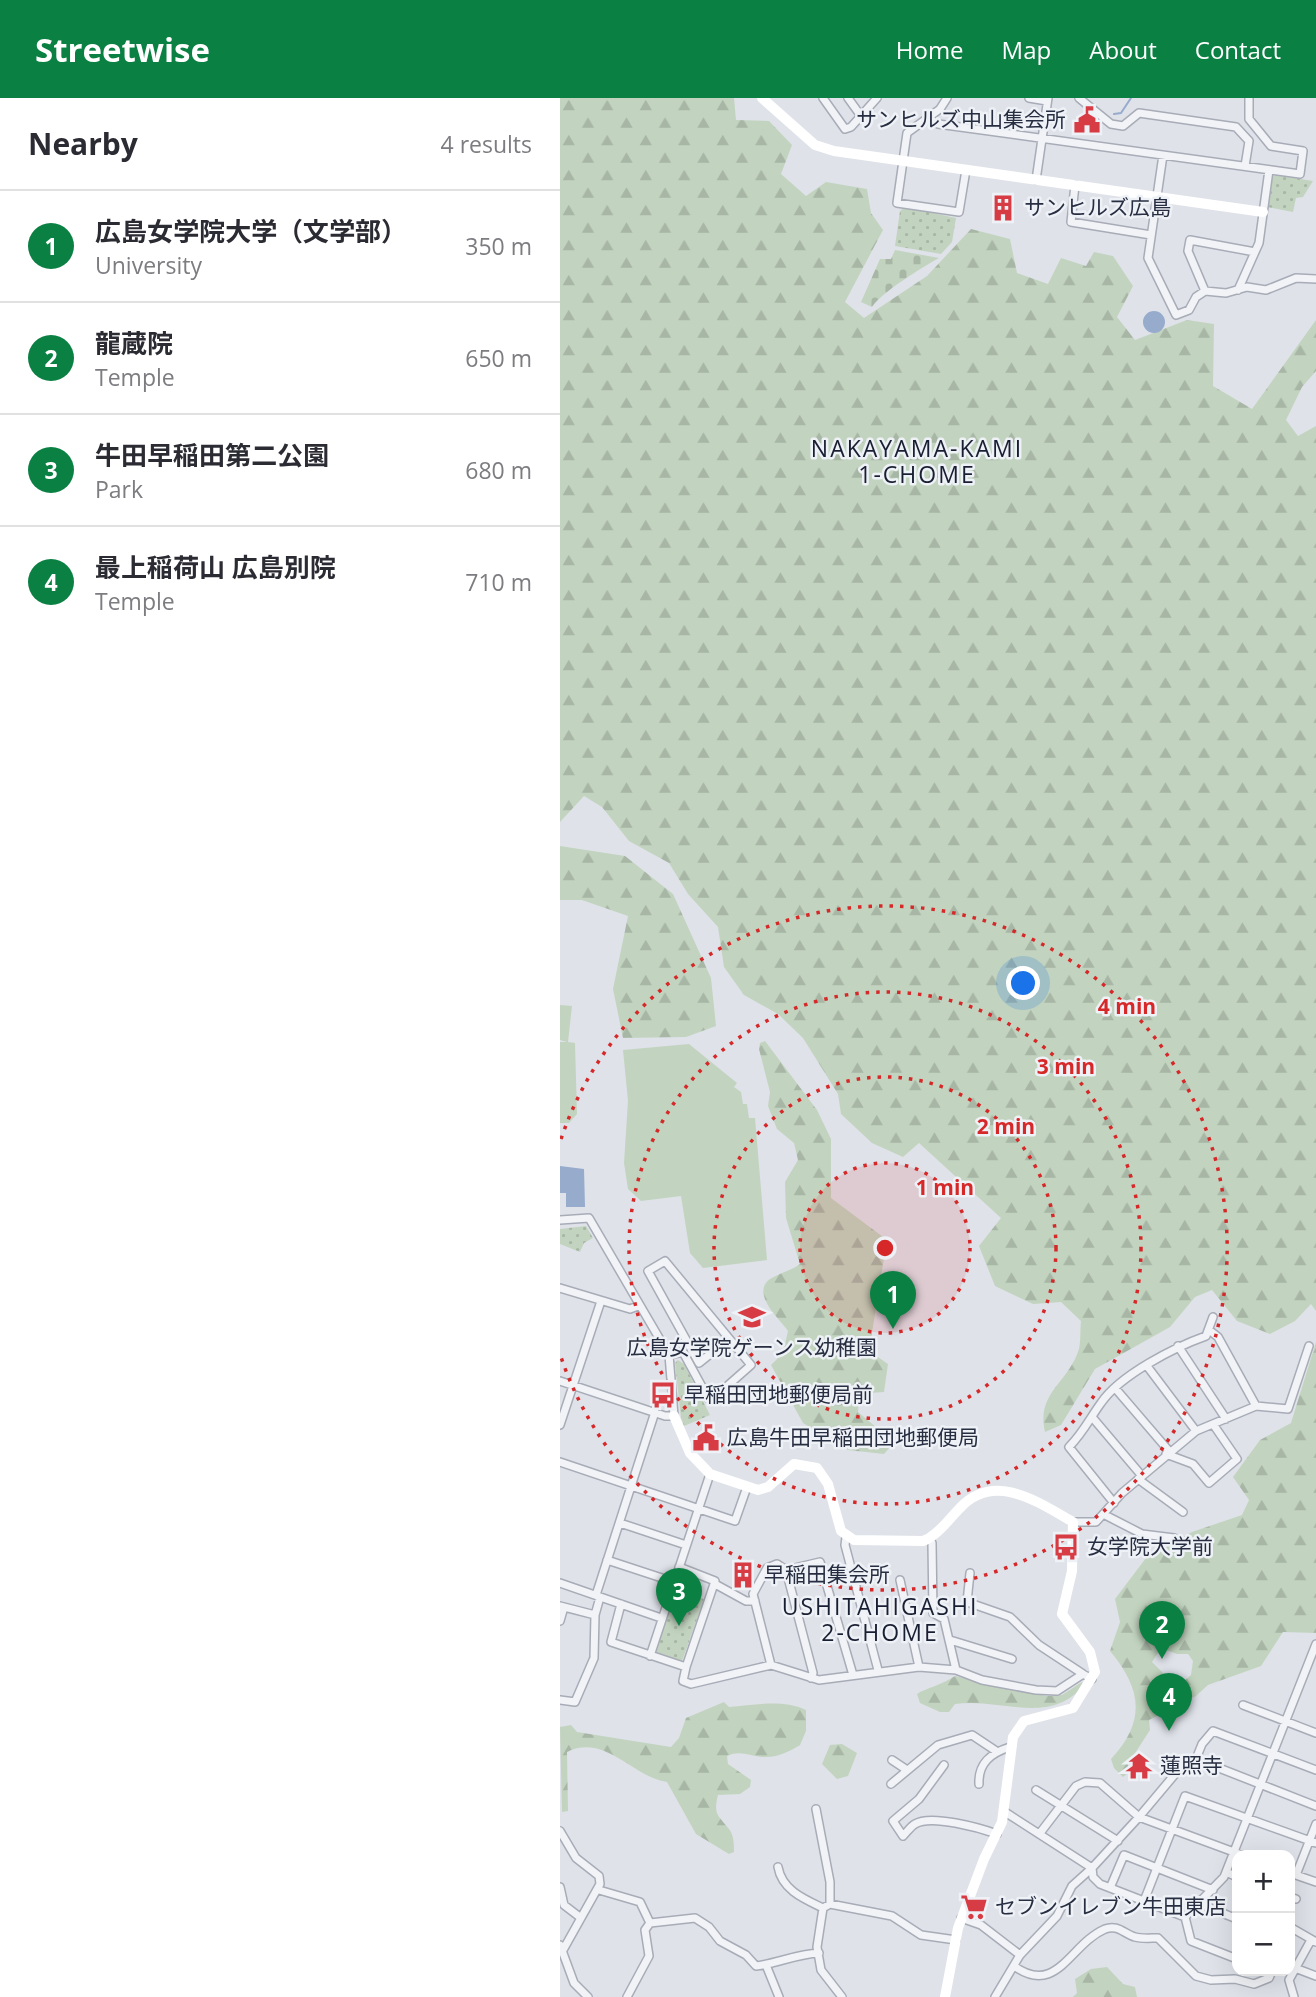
<!DOCTYPE html>
<html lang="en">
<head>
<meta charset="utf-8">
<style>
  :root { --surface:#fff; --page:#f2f2f3; --text:#2b2b33; --muted:#7c7c81; --line:#e1e1e2; --accent:#0b8043 }
  body { margin:0; font-family:"Open Sans","Noto Sans JP",sans-serif; background:var(--page); color:var(--text) }
  .controls { position:absolute; right:21px; bottom:21px; display:grid; overflow:hidden; border-radius:14px; box-shadow:0 7px 28px #0002 }
  .controls button { width:63px; height:63px; display:grid; place-items:center; padding:0; border:0; border-bottom:2px solid var(--line); background:var(--surface); color:var(--text); font:35px sans-serif }
  .you { position:absolute; left:464px; top:886px; width:24px; height:24px; margin:-18px; border:5px solid #fff; border-radius:50%; background:#1a73e8; box-shadow:0 0 0 10px #1a73e833 }
  .badge { display:grid; place-items:center; width:46px; height:46px; border-radius:50%; background:var(--accent); color:#fff; font-size:23px; font-weight:700 }
  .pin { position:absolute; translate:-50% -58px; filter:drop-shadow(0 2px 4px #0008) }
  .pin::after { content:''; position:absolute; top:37px; width:24px; height:21px; background:inherit; clip-path:polygon(0 0,100% 0,50% 100%) }
  .list { margin:0; padding:0; list-style:none }
  h2 { display:flex; justify-content:space-between; align-items:center; height:91px; margin:0; padding:0 28px; font-size:30px }
  h2 small { font-size:23px; font-weight:400; color:var(--muted) }
  .list li { display:grid; grid-template-columns:46px 1fr auto; gap:21px; align-items:center; box-sizing:border-box; height:112px; padding:0 28px; border-top:2px solid var(--line) }
  .list b { display:block; font-size:26px; white-space:nowrap }
  .list p { margin:0; font-size:23px; white-space:nowrap; color:var(--muted) }
  .list em { font-size:23px; font-style:normal; color:var(--muted) }
  .map { position:relative; flex:none; width:756px; height:1899px; overflow:hidden }
  header { display:flex; align-items:center; gap:42px; box-sizing:border-box; height:98px; padding:0 35px; background:var(--accent); color:#fff }
  header strong { font-size:33px }
  nav { display:flex; gap:38px; margin-inline-start:auto; font-size:24px }
  main { display:flex }
  aside { flex:1; background:var(--surface) }
  .map>svg:first-child { display:block }
</style>
</head>
<body>
<header>
<strong>Streetwise</strong>
<nav><a>Home</a><a>Map</a><a>About</a><a>Contact</a></nav>
</header>
<main>
<aside>
<h2>Nearby<small>4 results</small></h2>
<ul class="list">
<li><span class="badge">1</span><div><b>広島女学院大学（文学部）</b><p>University</p></div><em>350 m</em></li>
<li><span class="badge">2</span><div><b>龍蔵院</b><p>Temple</p></div><em>650 m</em></li>
<li><span class="badge">3</span><div><b>牛田早稲田第二公園</b><p>Park</p></div><em>680 m</em></li>
<li><span class="badge">4</span><div><b>最上稲荷山 広島別院</b><p>Temple</p></div><em>710 m</em></li>
</ul>
</aside>
<div class="map">
<svg width="756" height="1899" viewBox="0 0 756 1899">
  <defs>
    <pattern id="green-dots" width="8" height="8" patternUnits="userSpaceOnUse" patternTransform="scale(1.75)"><rect width="8" height="8" fill="#c2d4bf"/><path d="M2 2h.1M6 6h.1" fill="none" stroke="#a7b6a5" stroke-width="1.8" stroke-linecap="round"/></pattern>
    <pattern id="forest-firs" width="22" height="20" patternUnits="userSpaceOnUse" patternTransform="scale(1.75)"><rect width="22" height="20" fill="#c2d4bf"/><path d="M5 1l3.5 6h-7zM16 11l3.5 6h-7z" fill="#a7b6a5"/></pattern>
    <pattern id="cemetery-stones" width="16" height="16" patternUnits="userSpaceOnUse" patternTransform="scale(1.75)"><rect width="16" height="16" fill="#c2d4bf"/><path d="M2 7V4a2 2 0 0 1 4 0v3zM10 15v-3a2 2 0 0 1 4 0v3z" fill="#a7b6a5"/></pattern>
  </defs>
  <rect width="100%" height="100%" fill="#dfe2e9"/>
  <path fill="url(#green-dots)" d="M716 77 753 83 743 99 736 100 733 114 707 109 711 79Z
    M345 109 396 120 392 144 381 156 335 148 340 113Z
    M26 1128 33 1140 24 1145 20 1154 0 1146V1131Z
    M118 1262 124 1266 150 1317 124 1328 121 1320 115 1265Z
    M115 1493 144 1501 122 1563 96 1555Z"/>
  <path fill="url(#forest-firs)" fill-rule="evenodd" d="M0 0H174L176 22 209 23 232 47 221 76 246 98 266 84 307 91 311 115 323 132 285 204 304 220 367 178 411 131 450 141 457 175 488 186 501 160 526 168 534 154 553 158 573 188 557 219 575 242 627 222 654 226 653 288 692 311 756 222V273L742 289 726 322 738 338 756 328V1213L751 1206 735 1223 710 1236 677 1223 652 1192 635 1199 610 1229 535 1271 501 1327 485 1334C476 1294 508 1286 519 1251 521 1242 520 1231 521 1223L501 1204 473 1206 435 1188 419 1148 441 1120 359 1045 343 1059 312 1045 281 1016 278 996 243 940 218 916 184 897 164 869 158 829 128 796 109 765 69 743 42 709 24 698 0 724Z
    M0 748 65 758 113 796 151 880 156 928 126 939 63 940 53 891 68 818 22 802H0Z
    M205 943 257 1012 271 1041V1100L327 1142 309 1253 328 1266 324 1294 309 1295 299 1302 298 1314 323 1335 331 1348 324 1356 288 1352 243 1325 211 1267 223 1255 228 1233C221 1222 190 1196 210 1181 219 1175 231 1173 240 1166L226 1120 225 1084 238 1062 234 1045 217 1031 208 1008 210 994 199 951 200 945Z
    M756 1244V1535L723 1534 701 1568 648 1587 636 1598 589 1622 590 1632 568 1666 569 1674 563 1679 554 1670 551 1661C586 1624 582 1591 550 1553L560 1524 555 1501 586 1460 632 1434 682 1417 689 1402 673 1379 700 1342 731 1325ZM601 1550 617 1556H628L633 1563 631 1577 623 1584 609 1581 592 1564Z
    M395 1578 487 1598 502 1597 522 1584 524 1587C489 1629 441 1599 395 1606L389 1614H380L360 1605 357 1596C366 1590 382 1587 395 1578Z
    M164 1604 169 1609C195 1607 222 1601 246 1612V1633L240 1647C228 1654 217 1660 202 1659 189 1658 180 1652 167 1658L168 1666 191 1682 190 1689 180 1696 158 1697C153 1717 158 1717 169 1731 174 1737 174 1747 174 1754L169 1756 136 1736 107 1684C72 1679 45 1635 7 1654L8 1713 2 1714 0 1629 11 1627 17 1634 111 1649 119 1640 126 1620Z
    M282 1646 297 1655 288 1678 277 1681 262 1666 270 1647Z
    M547 1869 563 1886 575 1889 577 1899H513L517 1895 515 1881 531 1871Z"/>
  <path fill="url(#cemetery-stones)" d="M335 152 379 160C361 170 322 194 312 209L301 204 320 161H331Z"/>
  <path fill="#c2d4bf" d="M0 907 12 908 8 944 15 945 17 1016 9 1025H0V944H7L0 942Z
    M129 946 177 985 174 989 181 994 183 1006H187L189 1020H195L207 1162 143 1170 130 1155 121 1098 81 1103 68 1091 64 1065 68 1003 63 952Z"/>
  <path fill="#97abcc" d="M583 224a11 11 0 1 1 22 0a11 11 0 1 1-22 0Z
    M0 1068 24 1071 25 1109H6V1095H0Z"/>
  <g fill="none" stroke-linecap="round" stroke-linejoin="round">
    <path stroke="#97abcc" stroke-width="2" d="M554 16 561 15 571 0"/>
    <g stroke="#a8acb7" stroke-width="10">
      <path id="street" d="M263 0 285 31 291 29 317 0
        M288 0 301 18
        M387 0 380 11 347 35 337 105 399 114 406 72
        M469 0 487 3
        M519 0 551 26 563 28 579 15 676 29 689 43 685 68
        M368 20 378 26 740 76 743 53 711 48 689 21V0
        M603 57 588 160 616 217 629 212 636 199 645 193 666 195 687 189 706 192 736 180 756 181
        M476 82 488 0
        M515 87 511 124 591 137
        M678 192 699 145 709 72
        M645 193 628 153 630 142 695 154
        M0 1122 29 1120 109 1257 114 1318H105L0 1283
        M0 1190 70 1211 78 1208
        M649 1232 658 1239 696 1308
        M618 1248 666 1321
        M109 1257 123 1254 148 1300 157 1297 191 1267 105 1163 88 1173 139 1265 169 1241
        M587 1268 636 1333
        M555 1290 609 1353
        M532 1319 582 1378
        M0 1327 41 1203
        M606 1356 633 1366 649 1385 677 1361 653 1326
        M0 1364 175 1423 187 1389
        M578 1381 623 1414
        M554 1405 509 1349C523 1335 530 1320 541 1305 560 1277 615 1249 646 1238L653 1219
        M545 1417 582 1436 614 1440
        M513 1424H536L562 1395 636 1333 696 1308 728 1311 749 1248
        M60 1425 126 1447
        M286 1439 285 1447 318 1572
        M369 1440 372 1445 373 1515 384 1521 396 1572
        M47 1462 114 1484
        M119 1469 155 1483 126 1569 123 1583 131 1586 211 1567 259 1582 359 1569 396 1572 422 1582 476 1592 497 1593 523 1576 532 1581
        M226 1472 260 1464 293 1577
        M410 1475 407 1504 450 1519 479 1547 523 1576
        M340 1482 359 1569
        M0 1485 101 1520
        M155 1486 186 1503H195
        M36 1497 95 1314
        M61 1506 51 1544 126 1569
        M0 1508 35 1517 40 1499
        M0 1523 4 1509
        M390 1542 452 1561
        M90 1558 150 1376
        M211 1567 193 1496 207 1470 217 1466 226 1472 253 1575 251 1580
        M0 1602 15 1604 34 1560 35 1517
        M683 1607 756 1635
        M332 1662 347 1672
        M384 1667 359 1701 333 1723 343 1738C347 1734 351 1728 355 1726 371 1716 420 1730 437 1736
        M756 1672 653 1633 642 1646 636 1661 756 1708
        M331 1686 378 1647 412 1637 436 1653
        M419 1686C418 1665 431 1655 450 1649
        M476 1692 558 1743
        M256 1711 270 1784V1806
        M445 1714 532 1770 579 1719 682 1757
        M0 1733 16 1760 39 1778 40 1786 3 1852
        M480 1735 516 1688 525 1684 540 1685 579 1719 616 1675
        M218 1769C222 1792 244 1801 263 1810
        M532 1770 533 1779 540 1786 625 1819
        M666 1774 677 1779
        M730 1775 756 1784
        M736 1777 756 1726
        M0 1789 4 1807 21 1820
        M550 1790 564 1757 653 1792
        M39 1792 80 1804 90 1825
        M730 1799 736 1801
        M584 1803 625 1698 756 1745
        M640 1806 677 1821
        M401 1820 421 1827 460 1857 435 1899
        M730 1829 756 1844
        M0 1847 14 1885 28 1899
        M460 1857 497 1818 512 1788 532 1770
        M677 1861 631 1843 625 1819 664 1779 756 1546
        M206 1867 219 1899
        M454 1868C497 1899 510 1846 545 1831 558 1826 564 1836 575 1839 582 1841 591 1840 598 1840L636 1878 651 1882 675 1881 694 1886 709 1880 712 1873
        M735 1870 756 1878
        M67 1899 89 1858 85 1832 90 1825 135 1820 149 1829 160 1843 186 1857 196 1868C218 1865 237 1856 259 1855
        M282 1899 261 1872 257 1849 263 1810 270 1806 332 1818 361 1837 396 1842
        M734 1899 729 1882 751 1842"/>
    </g>
    <use href="#street" stroke="#f2f3f7" stroke-width="7"/>
    <path stroke="#fff" stroke-width="10" d="M202 0 255 47 274 53 703 114
      M114 1318 130 1355 150 1376 198 1392 208 1389 234 1366 257 1370 268 1386 281 1433 294 1442 363 1443C378 1437 389 1421 400 1410 434 1373 478 1404 513 1424L512 1473 502 1516 530 1554 535 1574 513 1610 464 1623 453 1639 442 1724 424 1761 398 1830 385 1899"/>
  </g>
  <circle cx="325" cy="1150" r="85" fill="#d62828" fill-opacity=".12"/>
  <g fill="none" stroke="#d62828" stroke-width="3.5" stroke-dasharray="3.5 7">
    <circle cx="325" cy="1150" r="85"/>
    <circle cx="325" cy="1150" r="171"/>
    <circle cx="325" cy="1150" r="256"/>
    <path d="M1 1041A342 342 0 1 1 1 1259"/>
  </g>
  <defs>
    <g id="civic-bare" transform="scale(2.1)"><path d="M-.6-6.5H3V-4.5H.6V-3L4-1V1h2V6H-6V1h2V-1L-.6-3ZM-1.2 2.5V6h2.4V2.5Z" fill="#d73b43" stroke="#eef1f6" stroke-width="2.5" paint-order="stroke"/></g>
    <g id="building-bare" transform="scale(2.1)"><path d="M-4-6H4V6H1V3H-1V6H-4ZM-2.5-4.3h1.7v1.8h-1.7ZM.8-4.3h1.7v1.8H.8ZM-2.5-1h1.7V.8h-1.7ZM.8-1h1.7V.8H.8Z" fill="#d73b43" stroke="#eef1f6" stroke-width="2.5" paint-order="stroke"/></g>
    <g id="school-bare" transform="scale(2.1)"><path d="M0-5L7-2L0 1L-7-2ZM-4 1L0 2.5L4 1V4Q0 6-4 4Z" fill="#d73b43" stroke="#eef1f6" stroke-width="2.5" paint-order="stroke"/></g>
    <g id="bus-bare" transform="scale(2.1)"><path d="M-5-6H5V4H4V6H2V4H-2V6H-4V4H-5ZM-3.5-4V0h7V-4ZM-3.5 1.2v1.5H-2V1.2ZM2 1.2v1.5H3.5V1.2Z" fill="#d73b43" stroke="#eef1f6" stroke-width="2.5" paint-order="stroke"/></g>
    <g id="temple-bare" transform="scale(2.1)"><path d="M0-6L5-2H3V0L6.5 2.5H4V6H1.5V3h-3V6H-4V2.5H-6.5L-3 0V-2H-5Z" fill="#d73b43" stroke="#eef1f6" stroke-width="2.5" paint-order="stroke"/></g>
    <g id="supermarket-bare" transform="scale(2.1)"><path d="M-6-5.5h2.5l.6 2H6L4.5 2H-2.5L-4.4-4H-6ZM-1.5 3.2a1.3 1.3 0 1 0 .1 0ZM3 3.2a1.3 1.3 0 1 0 .1 0Z" fill="#d73b43" stroke="#eef1f6" stroke-width="2.5" paint-order="stroke"/></g>
  </defs>
  <g fill-rule="evenodd">
    <use href="#civic-bare" x="527" y="22"/>
    <use href="#building-bare" x="443" y="110"/>
    <use href="#school-bare" x="192" y="1219"/>
    <use href="#bus-bare" x="103" y="1297"/>
    <use href="#civic-bare" x="146" y="1340"/>
    <use href="#bus-bare" x="506" y="1449"/>
    <use href="#building-bare" x="183" y="1477"/>
    <use href="#temple-bare" x="579" y="1668"/>
    <use href="#supermarket-bare" x="414" y="1809"/>
  </g>
  <g text-anchor="middle" stroke-width="5" stroke-linejoin="round" paint-order="stroke">
    <g font-size="21" fill="#272e41" stroke="#eef1f6" text-anchor="start">
      <text x="506" y="29" text-anchor="end">サンヒルズ中山集会所</text>
      <text x="464" y="117">サンヒルズ広島</text>
      <text x="192" y="1257" text-anchor="middle">広島女学院ゲーンス幼稚園</text>
      <text x="124" y="1304">早稲田団地郵便局前</text>
      <text x="167" y="1347">広島牛田早稲田団地郵便局</text>
      <text x="527" y="1456">女学院大学前</text>
      <text x="204" y="1484">早稲田集会所</text>
      <text x="600" y="1675">蓮照寺</text>
      <text x="435" y="1816">セブンイレブン牛田東店</text>
    </g>
    <g font-size="23" letter-spacing="2" fill="#191f32" stroke="#eef1f6">
      <text x="357" y="359">NAKAYAMA-KAMI<tspan x="357" dy="26">1-CHOME</tspan></text>
      <text x="320" y="1517">USHITAHIGASHI<tspan x="320" dy="26">2-CHOME</tspan></text>
    </g>
  </g>
  <circle cx="325" cy="1150" r="10" fill="#d62828" stroke="#eef1f6" stroke-width="3.5"/>
  <g font-size="21" text-anchor="middle" font-weight="bold" fill="#d62828" stroke="#eef1f6" stroke-width="5" stroke-linejoin="round" paint-order="stroke">
    <text x="567" y="916">4 min</text>
    <text x="506" y="976">3 min</text>
    <text x="446" y="1036">2 min</text>
    <text x="385" y="1097">1 min</text>
  </g>
</svg>
<div class="controls">
<button>+</button>
<button>−</button>
</div>
<div class="you"></div>
<div class="pin badge" style="left:333px;top:1231px">1</div>
<div class="pin badge" style="left:602px;top:1561px">2</div>
<div class="pin badge" style="left:119px;top:1528px">3</div>
<div class="pin badge" style="left:609px;top:1633px">4</div>
</div>
</main>
</body>
</html>
